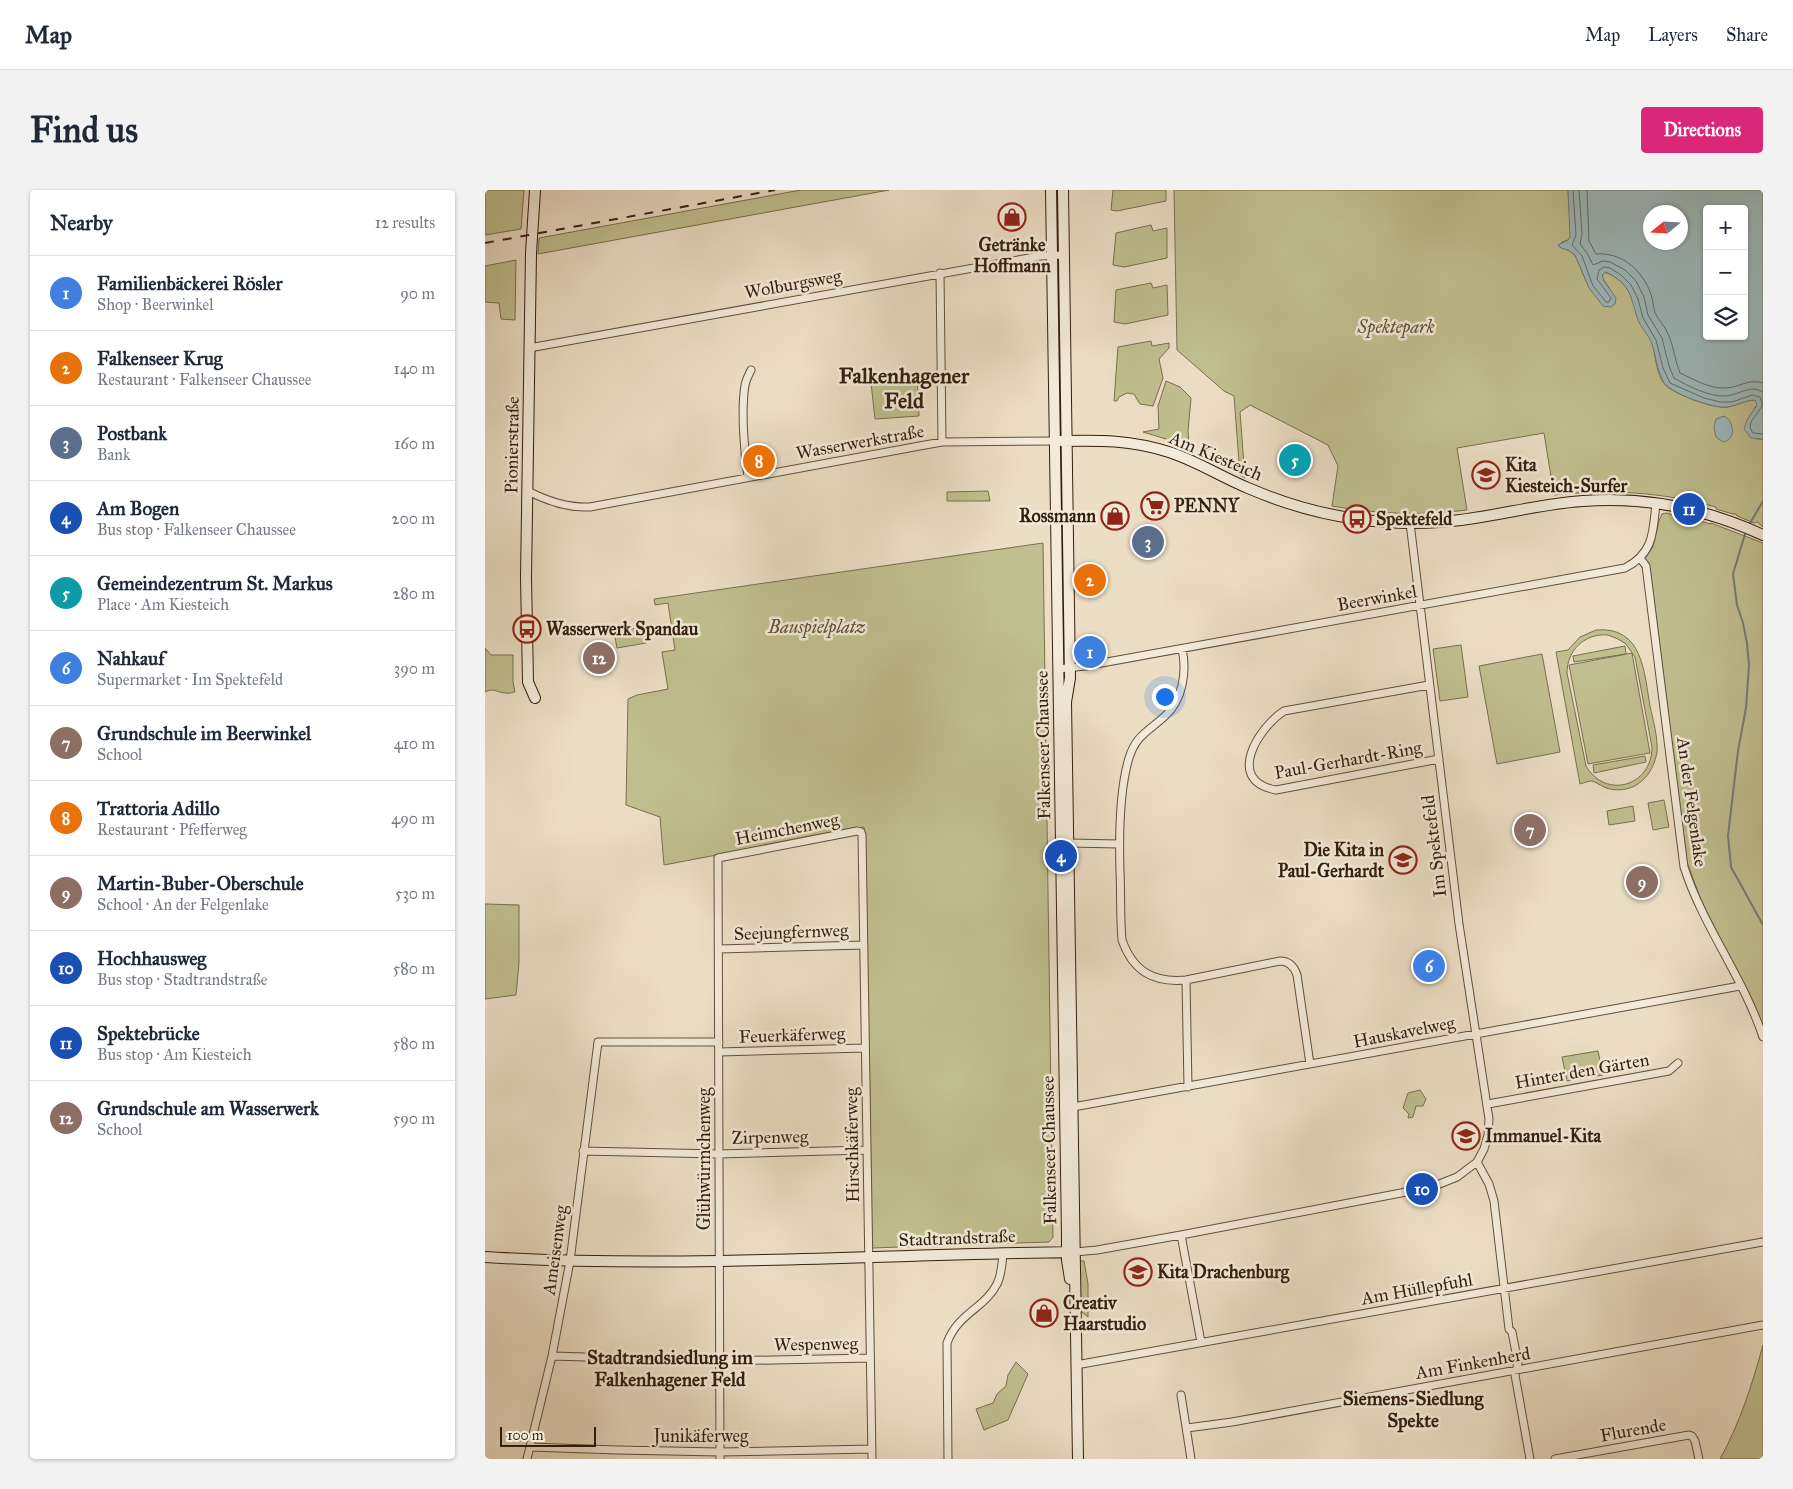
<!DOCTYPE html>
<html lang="en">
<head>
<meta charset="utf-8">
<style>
  :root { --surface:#fff; --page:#f2f2f3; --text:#1f2937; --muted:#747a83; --line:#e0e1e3; --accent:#db2777 }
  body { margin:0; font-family:"IM FELL Great Primer",serif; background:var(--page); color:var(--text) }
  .controls { position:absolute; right:15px; top:15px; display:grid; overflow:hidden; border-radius:5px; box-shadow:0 1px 4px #0004 }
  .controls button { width:45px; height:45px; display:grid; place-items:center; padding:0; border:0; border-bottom:1px solid var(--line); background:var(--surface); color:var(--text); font:25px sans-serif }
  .compass { position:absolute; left:1158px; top:15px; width:45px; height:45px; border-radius:50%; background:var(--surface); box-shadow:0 1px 4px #0004; rotate:252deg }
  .scale { position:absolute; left:15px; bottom:12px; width:96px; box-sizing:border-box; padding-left:5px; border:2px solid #351e0e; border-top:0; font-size:14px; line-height:18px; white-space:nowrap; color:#351e0e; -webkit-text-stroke:4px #f3ead9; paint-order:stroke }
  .you { position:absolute; left:679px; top:506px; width:18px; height:18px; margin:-12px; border:4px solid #fff; border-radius:50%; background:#1a73e8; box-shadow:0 0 0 8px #1a73e833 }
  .badge { display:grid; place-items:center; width:32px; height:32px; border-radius:50%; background:var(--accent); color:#fff; font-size:16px; font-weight:700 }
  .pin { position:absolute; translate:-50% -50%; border:2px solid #fff; box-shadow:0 1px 5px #0006 }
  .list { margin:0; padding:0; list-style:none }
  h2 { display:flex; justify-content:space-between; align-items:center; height:65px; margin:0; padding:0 20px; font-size:21px }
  h2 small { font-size:16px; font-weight:400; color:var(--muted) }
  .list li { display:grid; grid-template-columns:32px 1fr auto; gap:15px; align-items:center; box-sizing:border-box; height:75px; padding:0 20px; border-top:1px solid var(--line) }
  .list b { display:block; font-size:19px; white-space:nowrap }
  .list p { margin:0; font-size:16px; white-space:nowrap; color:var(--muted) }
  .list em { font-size:16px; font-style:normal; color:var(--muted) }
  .icon { flex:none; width:28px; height:28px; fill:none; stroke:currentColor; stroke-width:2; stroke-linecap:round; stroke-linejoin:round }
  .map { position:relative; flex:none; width:1278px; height:1269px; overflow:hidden; border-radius:5px }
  header { display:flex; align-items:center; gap:30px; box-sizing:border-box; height:70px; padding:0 25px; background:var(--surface); border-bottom:1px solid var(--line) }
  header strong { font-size:24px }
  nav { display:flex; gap:28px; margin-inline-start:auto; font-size:18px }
  .intro { display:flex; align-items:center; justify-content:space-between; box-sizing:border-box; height:120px; padding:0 30px }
  h1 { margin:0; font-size:35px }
  .button { padding:12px 22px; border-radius:5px; background:var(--accent); color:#fff; font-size:18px; font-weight:700 }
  main { display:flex; gap:30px; padding:0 30px }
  aside { flex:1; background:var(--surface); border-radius:5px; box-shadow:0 1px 4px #0004 }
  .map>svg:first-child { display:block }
</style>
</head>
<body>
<header>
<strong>Map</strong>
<nav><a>Map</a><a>Layers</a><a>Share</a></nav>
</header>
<div class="intro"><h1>Find us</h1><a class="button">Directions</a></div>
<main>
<aside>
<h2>Nearby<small>12 results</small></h2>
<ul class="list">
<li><span class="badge" style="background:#3f7fe0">1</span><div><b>Familienbäckerei Rösler</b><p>Shop · Beerwinkel</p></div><em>90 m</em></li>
<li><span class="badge" style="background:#e8710a">2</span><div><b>Falkenseer Krug</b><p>Restaurant · Falkenseer Chaussee</p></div><em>140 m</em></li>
<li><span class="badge" style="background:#5c6f8a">3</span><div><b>Postbank</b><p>Bank</p></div><em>160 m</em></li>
<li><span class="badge" style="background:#1a4fb4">4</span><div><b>Am Bogen</b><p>Bus stop · Falkenseer Chaussee</p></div><em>200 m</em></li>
<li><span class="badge" style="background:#0f9aa8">5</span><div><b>Gemeindezentrum St. Markus</b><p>Place · Am Kiesteich</p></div><em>280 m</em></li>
<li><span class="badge" style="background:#3f7fe0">6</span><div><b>Nahkauf</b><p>Supermarket · Im Spektefeld</p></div><em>390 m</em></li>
<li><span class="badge" style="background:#8d6e63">7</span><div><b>Grundschule im Beerwinkel</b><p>School</p></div><em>410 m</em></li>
<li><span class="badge" style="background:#e8710a">8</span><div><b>Trattoria Adillo</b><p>Restaurant · Pfefferweg</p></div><em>490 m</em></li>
<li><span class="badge" style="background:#8d6e63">9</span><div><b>Martin-Buber-Oberschule</b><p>School · An der Felgenlake</p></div><em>530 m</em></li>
<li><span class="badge" style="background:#1a4fb4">10</span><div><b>Hochhausweg</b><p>Bus stop · Stadtrandstraße</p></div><em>580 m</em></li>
<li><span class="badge" style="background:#1a4fb4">11</span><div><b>Spektebrücke</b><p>Bus stop · Am Kiesteich</p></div><em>580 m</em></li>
<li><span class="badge" style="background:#8d6e63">12</span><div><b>Grundschule am Wasserwerk</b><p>School</p></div><em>590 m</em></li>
</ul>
</aside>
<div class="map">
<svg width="1278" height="1269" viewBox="0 0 1278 1269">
  <rect width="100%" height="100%" fill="#ecdec5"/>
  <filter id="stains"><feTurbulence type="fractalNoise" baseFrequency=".004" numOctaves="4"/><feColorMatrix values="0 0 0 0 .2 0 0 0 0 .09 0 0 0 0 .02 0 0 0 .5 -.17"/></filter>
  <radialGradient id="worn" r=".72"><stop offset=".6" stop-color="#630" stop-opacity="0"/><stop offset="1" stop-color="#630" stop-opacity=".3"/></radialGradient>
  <path fill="#c0bf8f" stroke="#7a6e4e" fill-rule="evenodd" d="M0 0H39L36 39 0 45Z
    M316 0H404L53 64 54 48Z
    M628 0H681V11L632 21 626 20Z
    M689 0H1083L1086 45 1083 50 1077 52 1073 56 1083 60 1090 65 1104 98 1126 101 1117 87 1119 82C1133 86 1144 97 1148 111 1150 115 1150 121 1152 126 1156 136 1165 145 1168 156 1171 169 1172 191 1184 198 1196 206 1228 219 1243 217 1252 216 1263 208 1272 211V215L1269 218 1271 249H1278V337L1272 332 1269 333 1252 326 1251 324H1248L1231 319V317C1176 302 1126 299 1069 305L1059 243 972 258 982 320C934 326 894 324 847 316L853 276 843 255 765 215 755 222 760 288 755 285 749 206 739 201 692 160Z
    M666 35 668 41 682 38V68L639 77 628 75 631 43Z
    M31 70 30 130 16 129 14 113 0 112V76Z
    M575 73 577 239H573L571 74Z
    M666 93 668 98 682 95 683 125 640 134 629 132 631 100Z
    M666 151 667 156 684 153V158L674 169 678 188 668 216 655 214 649 204 642 203 634 207 632 211H629L633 157Z
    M432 184 434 226 390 229 386 193Z
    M681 191 695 197 706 208 703 241 704 256 658 242 674 239 673 216Z
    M503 301 505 311H462V302Z
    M1181 323 1226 334V333L1278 353V838L1216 710 1202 672 1165 378 1160 369 1168 357 1174 331 1177 324Z
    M558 353 568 1047 564 1052 387 1058 379 637 179 675 175 627 141 615 143 509 152 505 183 499 177 462 190 460 183 413 170 415 169 409Z
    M158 437 161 453 132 458 129 442Z
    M1111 440C1158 436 1159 482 1165 516 1168 530 1173 547 1172 562 1168 586 1150 604 1125 599 1118 598 1112 592 1107 591 1104 591 1098 593 1095 594L1071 462 1083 460 1095 447ZM1123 445 1133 449 1141 454 1150 467 1167 557C1167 596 1121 610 1101 576L1082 483C1082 460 1100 443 1123 445Z
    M976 455 983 507 955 511 948 459Z
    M1140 456 1141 464 1089 472 1088 466Z
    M0 458 6 465H28V492L30 502C27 502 24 504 21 503 13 503 8 497 0 502Z
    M1147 463 1165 563 1103 574 1084 475Z
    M1057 464 1075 562 1012 574 994 476Z
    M1160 566 1161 572 1109 583 1108 575Z
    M1179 610 1184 637 1168 640 1163 613Z
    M1148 616 1150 631 1124 635 1122 621Z
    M0 714 34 715V773L31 805 0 809Z
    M1113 861 1118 885 1082 891 1077 867Z
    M935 900 941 909 938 916H931L928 927 923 928 924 924 918 918 923 903Z
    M593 1071H599L603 1094V1127L593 1119Z
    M1278 1155V1269H1235C1255 1233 1267 1195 1278 1155Z
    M531 1172 543 1184 523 1230 499 1240 491 1219 508 1213 512 1204 521 1196 523 1185Z"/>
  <path fill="#9dbabe" stroke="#737c78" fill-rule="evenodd" d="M1083 0H1278V249L1266 248 1259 239 1262 230 1272 215 1270 210C1259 210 1249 218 1237 217 1223 216 1184 203 1178 191 1172 179 1171 167 1167 154 1164 145 1155 137 1152 127 1145 104 1145 94 1121 82L1117 85 1119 91 1131 108 1130 114 1126 117 1118 116 1104 98 1090 65 1083 60 1076 58 1073 55 1083 50 1085 47ZM1222 19H1259V146H1222ZM1166 22H1196V52H1166Z
    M1239 226C1249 231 1252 249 1238 252L1231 247 1229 237 1231 229Z"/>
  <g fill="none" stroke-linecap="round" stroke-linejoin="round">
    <path stroke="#696c66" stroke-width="1" d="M1088 0 1091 45 1087 55 1097 66 1108 96 1121 112H1124L1126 108 1112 89 1114 80 1119 77 1125 78 1136 85 1146 95 1153 109 1158 128 1171 150 1178 178 1185 193 1219 208 1235 212H1247L1267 205 1275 207 1277 212V216L1266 232 1265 238 1268 243 1278 244
      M1094 0 1097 44 1095 54 1102 63 1108 75 1118 71 1125 72 1140 80 1151 91 1159 107 1163 125 1177 148 1184 176 1189 188C1203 196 1224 207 1241 206 1254 205 1265 194 1278 202
      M1102 0 1104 51 1111 64C1137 62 1157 80 1166 104 1168 110 1168 117 1170 123 1174 131 1181 137 1184 146 1189 158 1190 171 1195 183 1208 189 1225 199 1240 198 1254 198 1263 188 1278 193"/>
    <path stroke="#737c78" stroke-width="2" d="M1264 335 1278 311
      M1261 341 1248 384 1252 415 1258 433 1262 453 1264 475 1261 518 1253 561 1243 646 1246 677 1278 735"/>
    <g stroke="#634e3c" stroke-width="9">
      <path id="street" d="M455 83 457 252
        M44 158 555 66 579 65
        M263 287C259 261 256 220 260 195 261 190 264 184 266 180
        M43 301C62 311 83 318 105 317L440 255 457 252 570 251
        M1155 368 1161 376 1199 677C1218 736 1258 787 1278 847
        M697 459C702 481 698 510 680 526 664 541 651 545 644 568 634 601 634 647 635 681 636 704 635 727 637 750 648 781 668 793 701 790L795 771C804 771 809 776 812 785L825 874
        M573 479 600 476 1140 378C1169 363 1168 342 1171 313
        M944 495 799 521C773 538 740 591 791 600L954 569
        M584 653 634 654
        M234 759 379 755
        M701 790 703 897
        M234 862 380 858
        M1003 914 1184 881 1193 873
        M588 917 1255 796
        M98 961 234 964 382 960
        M992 972 1004 994 1009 1011 1024 1139 1027 1142 1033 1173 1030 1185 1045 1269
        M696 1045 716 1152
        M590 1062 612 1060 696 1045 937 999 952 995 972 987 992 972 999 959 1003 945 1004 929 974 734 925 333
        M67 1166 235 1171 385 1168
        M591 1175 1278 1052
        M696 1205 706 1269
        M702 1238 747 1232 1278 1135
        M45 1257 132 1260 235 1262 387 1259
        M42 1269 67 1166 85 1071 113 852H234
        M235 1269 233 668 372 641 376 642 377 645 387 1269
        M463 1269 462 1153C473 1123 500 1118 512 1094 517 1084 517 1073 518 1063
        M1070 1269 1204 1245 1207 1246 1210 1251 1214 1269"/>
    </g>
    <g stroke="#351e0e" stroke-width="12">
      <path id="secondary" d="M50 0 46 63 41 387 43 492 50 508
        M566 0 582 1045V1070L585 1089
        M578 0 585 488 581 512 593 1269
        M576 251C615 250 646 250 684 262 712 271 736 287 763 298 798 313 835 324 872 329 900 333 928 334 955 332 1003 329 1050 314 1098 311 1160 306 1221 319 1278 345
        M0 1067C196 1079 392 1064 589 1062"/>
    </g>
    <use href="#street" stroke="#f3ead9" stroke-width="7"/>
    <use href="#secondary" stroke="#f3ead9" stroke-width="10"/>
    <path stroke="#351e0e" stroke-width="2" stroke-dasharray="9 9" stroke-linecap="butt" d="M0 53 290 0"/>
  </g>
  <defs>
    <g id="shop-ring" transform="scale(1.4375)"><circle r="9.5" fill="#f3ead9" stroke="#8f2418" stroke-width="1.5"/><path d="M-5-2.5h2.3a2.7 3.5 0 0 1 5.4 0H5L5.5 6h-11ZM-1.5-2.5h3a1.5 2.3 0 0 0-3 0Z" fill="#8f2418"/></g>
    <g id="school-ring" transform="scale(1.4375)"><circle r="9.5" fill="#f3ead9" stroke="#8f2418" stroke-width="1.5"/><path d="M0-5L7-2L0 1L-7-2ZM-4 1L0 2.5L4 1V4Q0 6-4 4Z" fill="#8f2418"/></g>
    <g id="supermarket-ring" transform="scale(1.4375)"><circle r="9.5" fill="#f3ead9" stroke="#8f2418" stroke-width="1.5"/><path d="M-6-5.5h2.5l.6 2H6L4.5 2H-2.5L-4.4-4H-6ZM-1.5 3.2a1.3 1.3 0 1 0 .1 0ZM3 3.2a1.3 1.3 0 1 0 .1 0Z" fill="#8f2418"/></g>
    <g id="bus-ring" transform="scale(1.4375)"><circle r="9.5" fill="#f3ead9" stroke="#8f2418" stroke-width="1.5"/><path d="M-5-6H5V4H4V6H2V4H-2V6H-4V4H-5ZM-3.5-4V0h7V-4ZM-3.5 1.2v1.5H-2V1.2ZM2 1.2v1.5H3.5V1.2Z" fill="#8f2418"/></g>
  </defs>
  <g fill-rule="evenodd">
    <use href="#shop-ring" x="527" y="27"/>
    <use href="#school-ring" x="1001" y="285"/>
    <use href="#supermarket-ring" x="670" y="316"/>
    <use href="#shop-ring" x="630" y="326"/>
    <use href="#bus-ring" x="872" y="329"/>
    <use href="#bus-ring" x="42" y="439"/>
    <use href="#school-ring" x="918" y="670"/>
    <use href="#school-ring" x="981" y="946"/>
    <use href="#school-ring" x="653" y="1082"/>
    <use href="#shop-ring" x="559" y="1123"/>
  </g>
  <g text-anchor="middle" stroke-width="5" stroke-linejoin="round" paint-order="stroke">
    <g font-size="18" font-weight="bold" fill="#351e0e" stroke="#f3ead9" text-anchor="start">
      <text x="527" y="61" text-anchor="middle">Getränke<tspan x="527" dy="21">Hoffmann</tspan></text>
      <text x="1020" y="281">Kita<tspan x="1020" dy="21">Kiesteich-Surfer</tspan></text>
      <text x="689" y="322">PENNY</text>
      <text x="611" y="332" text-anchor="end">Rossmann</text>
      <text x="891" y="335">Spektefeld</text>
      <text x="61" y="445">Wasserwerk Spandau</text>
      <text x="899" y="666" text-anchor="end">Die Kita in<tspan x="899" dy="21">Paul-Gerhardt</tspan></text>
      <text x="1000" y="952">Immanuel-Kita</text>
      <text x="672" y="1088">Kita Drachenburg</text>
      <text x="578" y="1119">Creativ<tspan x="578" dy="21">Haarstudio</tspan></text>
    </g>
    <g font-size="18" fill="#351e0e" stroke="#f3ead9">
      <text transform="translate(308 94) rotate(-10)" y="6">Wolburgsweg</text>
      <text transform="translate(375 252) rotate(-10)" y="6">Wasserwerkstraße</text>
      <text transform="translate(27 255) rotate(-89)" y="6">Pionierstraße</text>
      <text transform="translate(731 266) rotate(23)" y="6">Am Kiesteich</text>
      <text transform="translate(892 408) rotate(-10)" y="6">Beerwinkel</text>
      <text transform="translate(558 555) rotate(-91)" y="6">Falkenseer Chaussee</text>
      <text transform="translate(863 570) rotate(-10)" y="6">Paul-Gerhardt-Ring</text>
      <text transform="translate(1207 612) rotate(82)" y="6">An der Felgenlake</text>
      <text transform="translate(302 639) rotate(-11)" y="6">Heimchenweg</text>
      <text transform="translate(949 656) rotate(-97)" y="6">Im Spektefeld</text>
      <text transform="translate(306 742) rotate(-2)" y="6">Seejungfernweg</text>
      <text transform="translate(919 842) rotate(-11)" y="6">Hauskavelweg</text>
      <text transform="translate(307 845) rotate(-2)" y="6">Feuerkäferweg</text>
      <text transform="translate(1097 881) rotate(-10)" y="6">Hinter den Gärten</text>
      <text transform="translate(285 947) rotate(-1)" y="6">Zirpenweg</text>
      <text transform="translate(367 955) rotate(-91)" y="6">Hirschkäferweg</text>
      <text transform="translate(564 960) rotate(-91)" y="6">Falkenseer Chaussee</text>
      <text transform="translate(219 969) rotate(-90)" y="6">Glühwürmchenweg</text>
      <text transform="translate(472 1048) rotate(-2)" y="6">Stadtrandstraße</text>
      <text transform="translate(70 1060) rotate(-82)" y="6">Ameisenweg</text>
      <text transform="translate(932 1099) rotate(-10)" y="6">Am Hüllepfuhl</text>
      <text transform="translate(331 1154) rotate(-1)" y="6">Wespenweg</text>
      <text transform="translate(988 1173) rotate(-10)" y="6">Am Finkenherd</text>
      <text transform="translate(1148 1240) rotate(-10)" y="6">Flurende</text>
      <text x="216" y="1252">Junikäferweg</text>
    </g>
    <g font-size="18" font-style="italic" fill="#5f4e35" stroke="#f3ead9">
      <text x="911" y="143">Spektepark</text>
      <text x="332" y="443">Bauspielplatz</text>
    </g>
    <g font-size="19" font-weight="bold" fill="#351e0e" stroke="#f3ead9">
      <text x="185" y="1174">Stadtrandsiedlung im<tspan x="185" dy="22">Falkenhagener Feld</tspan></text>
      <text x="928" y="1215">Siemens-Siedlung<tspan x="928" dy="22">Spekte</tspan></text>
    </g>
    <g font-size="22" font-weight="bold" fill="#351e0e" stroke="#f3ead9">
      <text x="419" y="193">Falkenhagener<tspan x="419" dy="25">Feld</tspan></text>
    </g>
  </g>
  <rect width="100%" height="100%" filter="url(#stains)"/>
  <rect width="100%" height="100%" fill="url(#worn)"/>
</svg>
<div class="controls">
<button>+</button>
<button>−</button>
<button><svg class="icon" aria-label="layers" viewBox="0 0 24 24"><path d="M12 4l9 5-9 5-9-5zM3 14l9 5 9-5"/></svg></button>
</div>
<svg class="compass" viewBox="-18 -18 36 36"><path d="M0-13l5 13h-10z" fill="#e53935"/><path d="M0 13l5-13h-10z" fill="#747a83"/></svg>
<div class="scale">100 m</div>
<div class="you"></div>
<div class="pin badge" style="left:605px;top:462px;background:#3f7fe0">1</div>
<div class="pin badge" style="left:605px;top:390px;background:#e8710a">2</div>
<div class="pin badge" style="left:663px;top:352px;background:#5c6f8a">3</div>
<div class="pin badge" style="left:576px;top:666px;background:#1a4fb4">4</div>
<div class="pin badge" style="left:810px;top:270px;background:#0f9aa8">5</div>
<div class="pin badge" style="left:944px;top:776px;background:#3f7fe0">6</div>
<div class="pin badge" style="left:1045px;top:640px;background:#8d6e63">7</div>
<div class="pin badge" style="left:274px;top:271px;background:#e8710a">8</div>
<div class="pin badge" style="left:1157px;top:692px;background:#8d6e63">9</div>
<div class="pin badge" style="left:937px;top:999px;background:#1a4fb4">10</div>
<div class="pin badge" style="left:1204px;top:319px;background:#1a4fb4">11</div>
<div class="pin badge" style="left:114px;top:468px;background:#8d6e63">12</div>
</div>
</main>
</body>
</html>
